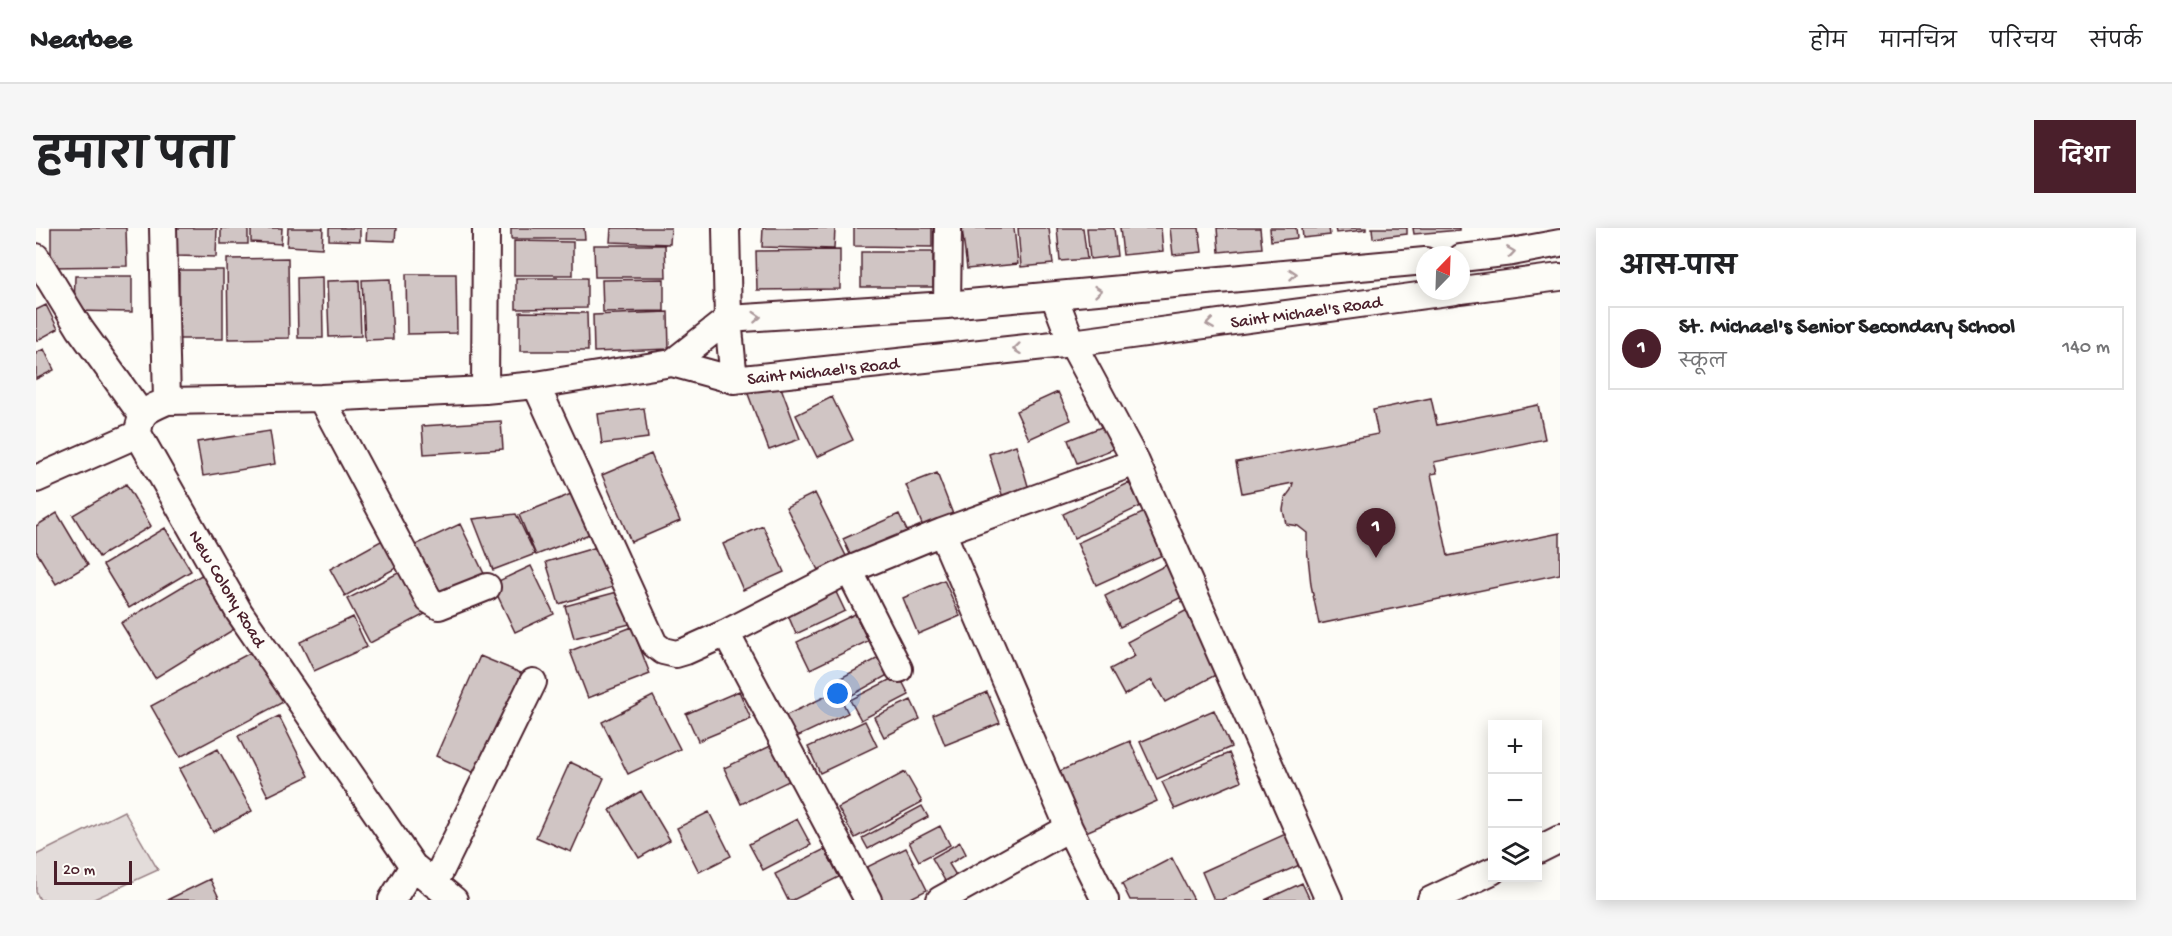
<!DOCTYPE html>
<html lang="hi">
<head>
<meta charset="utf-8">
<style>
  :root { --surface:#fff; --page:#f6f6f6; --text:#202124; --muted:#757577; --line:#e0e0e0; --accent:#4a1f2b }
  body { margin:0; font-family:"Gochi Hand","Playpen Sans Deva",sans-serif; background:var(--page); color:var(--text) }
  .controls { position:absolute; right:18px; bottom:18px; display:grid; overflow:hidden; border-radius:0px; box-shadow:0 3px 15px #0003 }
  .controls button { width:54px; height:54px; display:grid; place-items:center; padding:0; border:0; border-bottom:2px solid var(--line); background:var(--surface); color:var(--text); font:30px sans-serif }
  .compass { position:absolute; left:1380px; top:18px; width:54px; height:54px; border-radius:50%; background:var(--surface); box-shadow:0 3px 15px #0003; rotate:23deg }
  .scale { position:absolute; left:18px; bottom:15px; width:78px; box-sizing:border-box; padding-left:6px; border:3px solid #4a1f2b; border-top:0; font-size:16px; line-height:21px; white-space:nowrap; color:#4a1f2b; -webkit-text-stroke:4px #fdfcf7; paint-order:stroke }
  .you { position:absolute; left:802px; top:466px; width:21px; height:21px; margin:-15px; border:4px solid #fff; border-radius:50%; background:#1a73e8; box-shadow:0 0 0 9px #1a73e833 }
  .badge { display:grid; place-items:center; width:39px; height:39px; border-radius:50%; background:var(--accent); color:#fff; font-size:20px; font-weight:700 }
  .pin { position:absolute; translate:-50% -50px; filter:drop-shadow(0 2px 3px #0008) }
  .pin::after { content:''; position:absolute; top:32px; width:21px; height:18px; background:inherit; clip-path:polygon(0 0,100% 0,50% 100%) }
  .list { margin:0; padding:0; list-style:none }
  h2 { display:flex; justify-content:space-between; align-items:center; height:78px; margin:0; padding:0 24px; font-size:26px }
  h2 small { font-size:20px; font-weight:400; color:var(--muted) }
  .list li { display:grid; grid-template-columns:39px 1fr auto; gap:18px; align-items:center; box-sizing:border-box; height:84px; margin:0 12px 12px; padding:0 12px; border:2px solid var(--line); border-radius:0px }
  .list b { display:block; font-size:22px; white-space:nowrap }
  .list p { margin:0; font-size:20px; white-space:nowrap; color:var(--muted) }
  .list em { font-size:20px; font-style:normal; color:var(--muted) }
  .icon { flex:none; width:33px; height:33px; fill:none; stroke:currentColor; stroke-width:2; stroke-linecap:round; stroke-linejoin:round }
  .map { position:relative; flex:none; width:1524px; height:672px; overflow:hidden; border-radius:0px }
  header { display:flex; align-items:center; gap:36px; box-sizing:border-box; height:84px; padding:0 30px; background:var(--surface); border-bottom:2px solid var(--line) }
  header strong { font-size:28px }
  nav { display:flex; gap:33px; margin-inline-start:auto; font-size:21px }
  .intro { display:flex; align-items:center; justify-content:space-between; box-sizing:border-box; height:144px; padding:0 36px }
  h1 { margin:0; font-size:42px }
  .button { padding:15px 27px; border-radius:0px; background:var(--accent); color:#fff; font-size:21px; font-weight:700 }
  main { display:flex; gap:36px; padding:0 36px }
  aside { flex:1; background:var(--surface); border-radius:0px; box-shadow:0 3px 15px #0003 }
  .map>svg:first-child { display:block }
</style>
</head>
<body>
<header>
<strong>Nearbee</strong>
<nav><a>होम</a><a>मानचित्र</a><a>परिचय</a><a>संपर्क</a></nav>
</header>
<div class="intro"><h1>हमारा पता</h1><a class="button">दिशा</a></div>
<main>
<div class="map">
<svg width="1524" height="672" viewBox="0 0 1524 672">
  <rect width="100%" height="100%" fill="#fdfcf7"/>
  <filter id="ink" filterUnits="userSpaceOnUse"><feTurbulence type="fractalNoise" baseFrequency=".0167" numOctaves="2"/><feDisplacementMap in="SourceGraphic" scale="12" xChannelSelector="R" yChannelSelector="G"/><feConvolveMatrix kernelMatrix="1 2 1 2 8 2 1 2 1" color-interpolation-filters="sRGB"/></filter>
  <g filter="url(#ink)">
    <path fill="#e3dcda" stroke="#967e82" stroke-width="1.5" d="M88 583 122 642 56 672H4L0 664V627Z"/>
    <path fill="#d0c5c4" stroke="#4a1f2b" stroke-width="1.5" d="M15 0H90L91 38 15 39Z
      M141 0H181L180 29 140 28Z
      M185 0H212V16H185Z
      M215 0H246L245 16 215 14Z
      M252 0H287L286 20 251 18Z
      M293 0H324V13L293 12Z
      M331 0H360L359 13 330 12Z
      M475 0H548L549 11H475Z
      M575 0H635L634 16 574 14Z
      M727 0H799L798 21 726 19Z
      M818 0H896V19L818 18Z
      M926 0H978L982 36 931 41Z
      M982 0H1013L1017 36 985 39Z
      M1021 0H1047L1051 31 1024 33Z
      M1051 0H1078L1081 28 1054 31Z
      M1084 0H1125L1127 23 1087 27Z
      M1134 0H1163L1166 24 1137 27Z
      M1181 0H1224L1226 20 1183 24Z
      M1234 0H1260L1261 10 1235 13Z
      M1266 0H1293L1294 7 1267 10Z
      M1299 0H1330V2L1300 5Z
      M1336 0H1371V6L1337 10Z
      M1377 0H1424V2L1378 6Z
      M478 13 537 14V47H478Z
      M558 17H629L630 49H559Z
      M804 22V61L721 62 720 23Z
      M825 24H897V59H825Z
      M252 30 253 110 192 111 191 31Z
      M143 42H187V111H142Z
      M370 46H420L421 105 371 106Z
      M39 48H96V84L38 83Z
      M286 49 287 110H262L261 50Z
      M480 50H551V80L480 81Z
      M354 51 357 111 329 112 326 52Z
      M628 51V83L567 84 566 52Z
      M323 52 325 108 293 109 291 53Z
      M10 77 22 101 0 113V82Z
      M484 84 551 85 552 123H484Z
      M632 84 633 121 558 124 557 87Z
      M8 121 18 142 0 151V125Z
      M743 154 764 211 733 222 712 166Z
      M1022 164 1035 192 993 211 980 183Z
      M796 169 817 212 781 229 760 187Z
      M1395 170 1401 197 1502 177 1509 211 1398 234 1401 245 1395 246 1412 328 1524 305V346L1283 396 1275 357 1271 319V305L1262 298 1250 296 1247 282 1249 270 1255 262 1257 255 1206 265 1200 234 1342 206 1337 182Z
      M608 180 612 210 566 216 562 186Z
      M465 193 467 221 388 226 386 198Z
      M1068 198 1077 221 1041 235 1032 212Z
      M234 203 239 236 167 248 161 214Z
      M980 217 995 268 969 276 953 226Z
      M615 226 644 293 595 314 566 247Z
      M901 245 920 294 890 306 870 257Z
      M1093 255 1105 278 1038 310 1027 286Z
      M90 256 115 298 63 329 37 287Z
      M540 264 556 305 500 327 483 287Z
      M779 265 811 330 783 344 750 279Z
      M1111 283 1131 325 1060 357 1041 315Z
      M21 285 52 337 20 356 0 323V298Z
      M480 286 499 326 457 342 437 291Z
      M863 286 874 309 818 335 807 311Z
      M424 296 452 354 403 377 375 319Z
      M727 298 748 344 707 362 687 316Z
      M129 300 155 343 93 380 67 337Z
      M354 308 369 335 309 368 294 341Z
      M568 317 580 358 523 376 510 334Z
      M1132 336 1148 368 1084 399 1069 368Z
      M495 338 518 386 479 404 456 356Z
      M372 340 395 383 334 415 311 371Z
      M167 346 200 400 119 450 85 395Z
      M908 352 924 388 882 406 867 370Z
      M799 362 809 383 760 406 751 385Z
      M585 363 594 396 538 410 529 378Z
      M1153 381 1187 443 1129 474 1116 452 1088 467 1074 441 1099 428 1091 414Z
      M819 386 832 413 774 441 761 414Z
      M317 389 331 419 278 443 264 414Z
      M596 399 614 446 552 470 534 423Z
      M221 421 249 473 144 529 115 478Z
      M848 427 857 444 811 470 801 452Z
      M444 428 492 448 448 549 400 528Z
      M863 447 873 467 825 492 814 472Z
      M703 463 715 491 662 513 650 486Z
      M801 463 812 485 752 513 742 491Z
      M951 464 964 495 909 517 897 487Z
      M617 468 644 521 592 546 566 494Z
      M875 472 884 491 848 509 838 489Z
      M1178 482 1195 519 1121 551 1104 514Z
      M243 488 273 548 232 568 202 508Z
      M829 493 841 518 784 545 772 519Z
      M1094 513 1121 573 1043 607 1017 546Z
      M741 515 757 551 705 576 688 540Z
      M182 521 216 583 177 604 143 541Z
      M1193 525 1205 553 1139 581 1126 554Z
      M534 534 568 550 535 624 500 609Z
      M869 544 886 574 819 610 802 580Z
      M605 563 634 612 603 630 574 582Z
      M886 578 892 589 832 621 826 610Z
      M673 584 695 628 663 644 641 600Z
      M761 591 775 617 727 642 713 616Z
      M904 598 914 617 883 633 873 614Z
      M1254 604 1268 635 1185 672H1178L1166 644Z
      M924 614 930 626 913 636 923 652 912 658 896 630Z
      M870 620 891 662 871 672H843L827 641Z
      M789 621 803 649 757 672H752L739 646Z
      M1136 630 1158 672H1094L1086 656Z
      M174 651 184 672H131Z
      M1266 655 1274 672H1229Z"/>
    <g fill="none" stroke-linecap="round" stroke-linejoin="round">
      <g stroke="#4a1f2b" stroke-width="30">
        <path id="minor" d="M127 0 131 173
          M690 0 692 91 698 152
          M0 29 44 101 106 187
          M1425 30 1476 24 1524 15
          M1425 62 1524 49
          M1018 68 1036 115 1100 234 1293 672
          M911 77 912 0
          M636 135 692 91 911 77 1389 33
          M500 157 618 416 627 423 640 426 650 423 690 405 813 342 906 304 1100 234
          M449 162 450 0
          M285 170 393 372 403 378 451 359
          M0 251 102 206
          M906 304 1033 600 1069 672
          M813 342 863 441
          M690 405 832 672
          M1502 622 1524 611
          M398 656 497 454
          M356 672 377 638
          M418 672 377 638 203 384 102 206C104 183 111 182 131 173L285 170 449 162 500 157 636 135 698 152 1036 115 1419 63
          M904 672 1033 600
          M1395 672 1456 643"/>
      </g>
      <use href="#minor" stroke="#fdfcf7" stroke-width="26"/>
    </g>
    <defs><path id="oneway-chevron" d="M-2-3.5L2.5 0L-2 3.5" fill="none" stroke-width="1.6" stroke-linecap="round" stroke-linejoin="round" transform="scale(1.5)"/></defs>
    <g stroke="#ac999b">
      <use href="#oneway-chevron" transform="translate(1475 24) rotate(-8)"/>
      <use href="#oneway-chevron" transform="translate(1257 46) rotate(-5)"/>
      <use href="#oneway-chevron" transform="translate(1062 63) rotate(-5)"/>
      <use href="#oneway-chevron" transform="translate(721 89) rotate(-4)"/>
      <use href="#oneway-chevron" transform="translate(1174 96) rotate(172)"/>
      <use href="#oneway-chevron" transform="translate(981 121) rotate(174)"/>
    </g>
  </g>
  <g text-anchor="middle" stroke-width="4.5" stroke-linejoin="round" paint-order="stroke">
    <g font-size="18" fill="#4a1f2b" stroke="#fdfcf7">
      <text transform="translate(1270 83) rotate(-8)" y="6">Saint Michael's Road</text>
      <text transform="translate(787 142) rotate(-6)" y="6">Saint Michael's Road</text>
      <text transform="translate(192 360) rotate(59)" y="6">New Colony Road</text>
    </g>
  </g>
</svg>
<div class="controls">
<button>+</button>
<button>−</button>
<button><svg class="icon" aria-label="layers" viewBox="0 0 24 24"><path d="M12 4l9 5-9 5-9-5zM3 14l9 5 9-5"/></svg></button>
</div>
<svg class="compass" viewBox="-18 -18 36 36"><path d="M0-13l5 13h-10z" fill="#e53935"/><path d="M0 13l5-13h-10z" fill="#757577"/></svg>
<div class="scale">20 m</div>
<div class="you"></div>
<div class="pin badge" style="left:1340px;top:330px">1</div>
</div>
<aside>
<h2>आस-पास<small></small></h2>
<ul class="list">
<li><span class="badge">1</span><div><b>St. Michael's Senior Secondary School</b><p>स्कूल</p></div><em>140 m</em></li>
</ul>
</aside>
</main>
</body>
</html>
